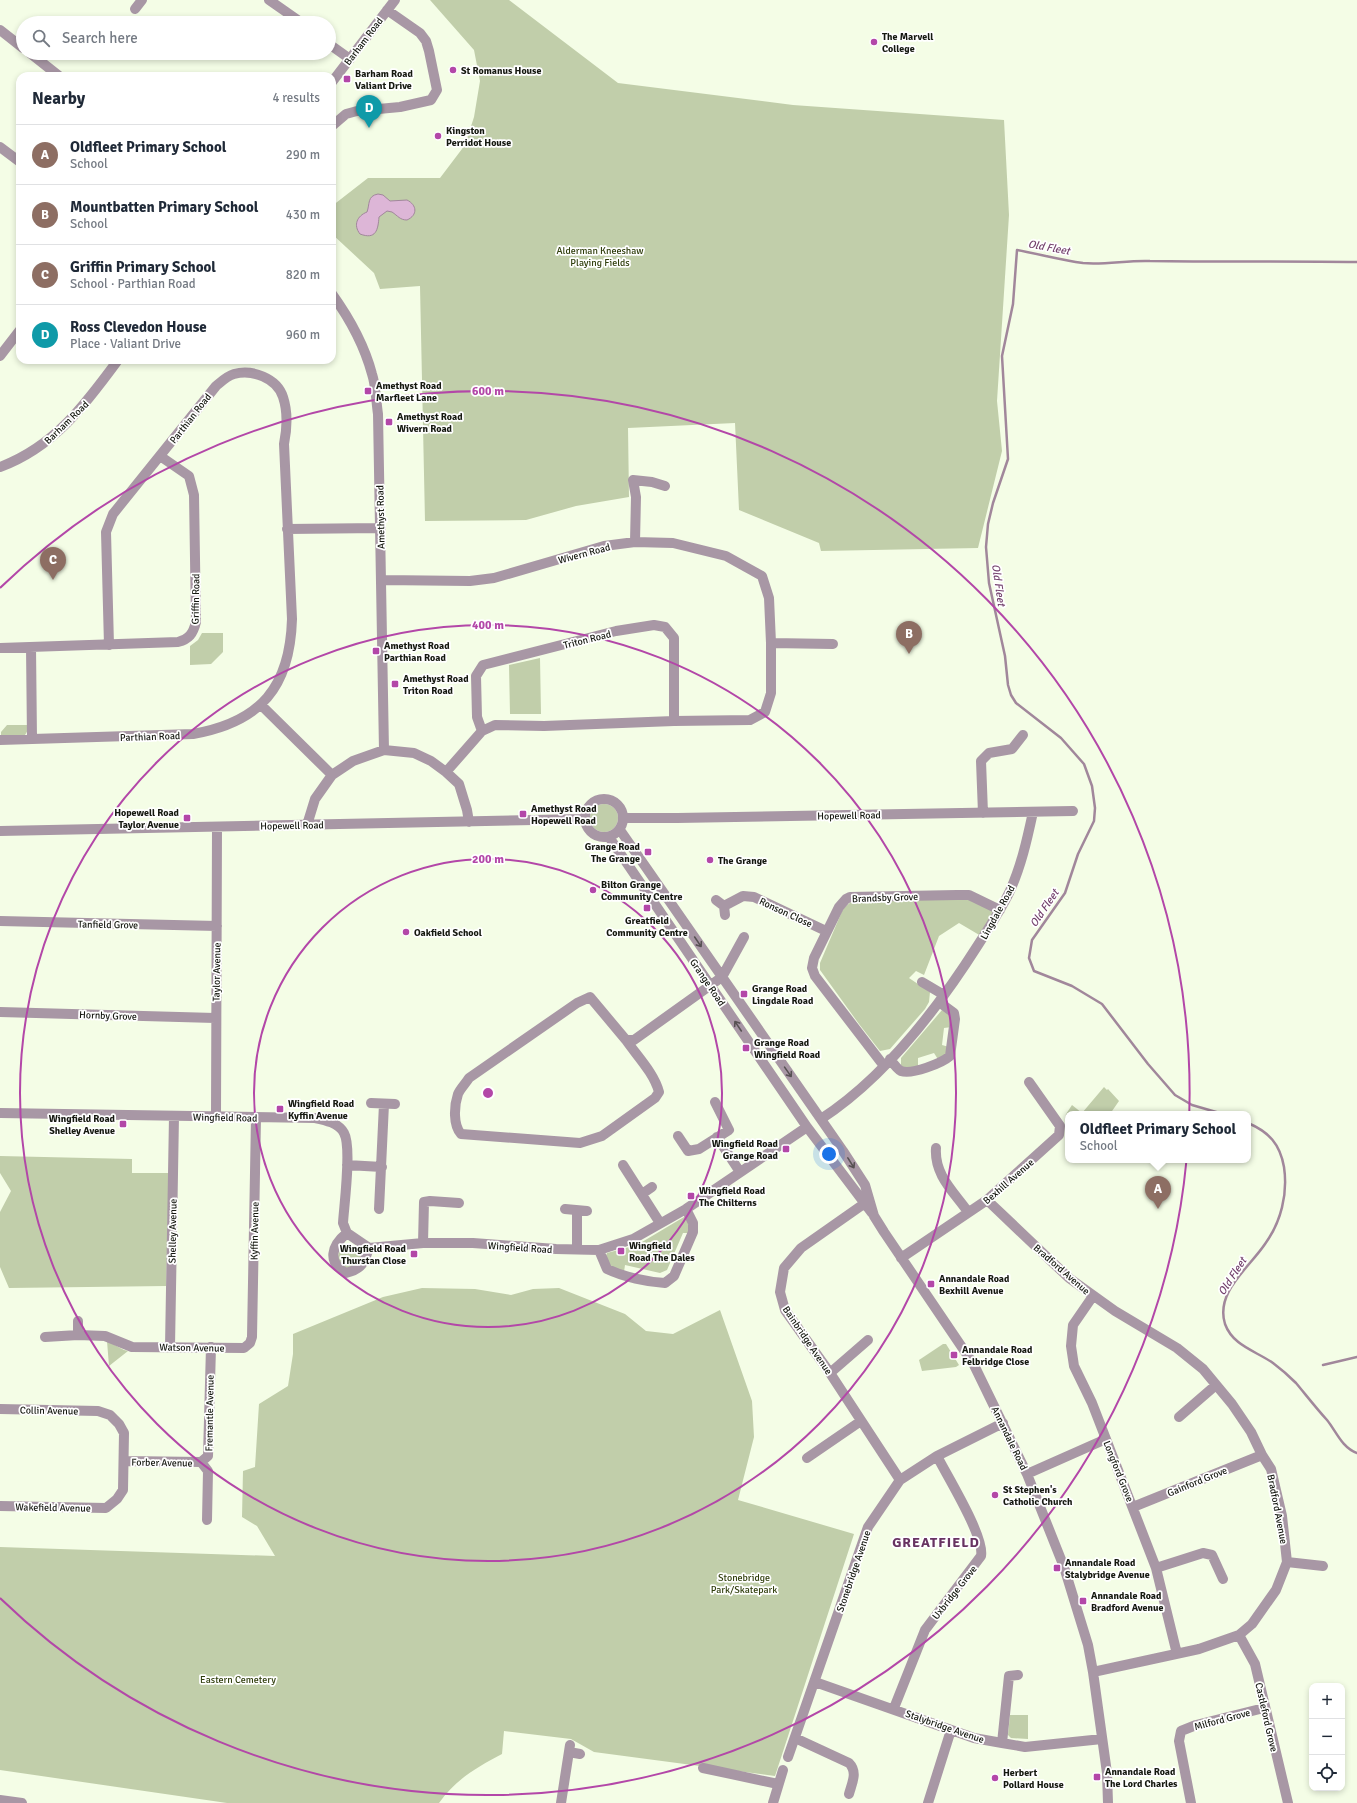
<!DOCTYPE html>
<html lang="en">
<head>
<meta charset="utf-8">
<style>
  :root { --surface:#fff; --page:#f6f6f7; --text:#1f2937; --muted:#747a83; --line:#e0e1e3; --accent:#111827 }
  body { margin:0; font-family:Signika,sans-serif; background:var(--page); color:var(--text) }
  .controls { position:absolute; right:12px; bottom:12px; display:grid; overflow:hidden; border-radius:8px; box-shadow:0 2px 6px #0003 }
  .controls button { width:36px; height:36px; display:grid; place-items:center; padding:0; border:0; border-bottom:1px solid var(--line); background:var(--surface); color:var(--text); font:20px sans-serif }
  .you { position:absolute; left:829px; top:1154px; width:14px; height:14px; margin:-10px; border:3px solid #fff; border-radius:50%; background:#1a73e8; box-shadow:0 0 0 6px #1a73e833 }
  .badge { display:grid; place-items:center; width:26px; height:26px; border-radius:50%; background:var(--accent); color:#fff; font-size:13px; font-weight:700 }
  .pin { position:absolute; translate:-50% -33px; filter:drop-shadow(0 1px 2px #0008) }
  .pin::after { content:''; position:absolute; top:21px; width:14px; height:12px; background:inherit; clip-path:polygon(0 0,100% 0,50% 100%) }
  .popup { position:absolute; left:1065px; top:1111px; width:186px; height:52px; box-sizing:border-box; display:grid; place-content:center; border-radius:8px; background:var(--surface); filter:drop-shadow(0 1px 3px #0005); font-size:13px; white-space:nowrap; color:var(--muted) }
  .popup b { font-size:15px; color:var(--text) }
  .popup::after { content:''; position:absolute; left:50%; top:100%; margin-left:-8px; border:8px solid transparent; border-top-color:var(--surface) }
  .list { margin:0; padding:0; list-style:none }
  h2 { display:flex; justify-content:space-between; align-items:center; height:52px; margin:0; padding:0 16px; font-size:17px }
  h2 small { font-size:13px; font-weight:400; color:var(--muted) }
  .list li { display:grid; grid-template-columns:26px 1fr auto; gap:12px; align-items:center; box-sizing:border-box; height:60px; padding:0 16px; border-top:1px solid var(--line) }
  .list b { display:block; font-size:15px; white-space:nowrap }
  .list p { margin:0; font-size:13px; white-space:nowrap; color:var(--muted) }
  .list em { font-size:13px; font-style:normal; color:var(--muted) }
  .icon { flex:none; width:22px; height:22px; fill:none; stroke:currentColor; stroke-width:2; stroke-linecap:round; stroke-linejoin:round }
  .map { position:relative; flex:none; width:1357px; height:1803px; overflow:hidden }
  .search { position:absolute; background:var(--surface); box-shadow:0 2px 6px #0003; left:16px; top:16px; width:320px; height:44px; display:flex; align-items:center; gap:10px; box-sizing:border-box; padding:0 14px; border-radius:22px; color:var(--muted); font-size:15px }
  .panel { position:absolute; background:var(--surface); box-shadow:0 2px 6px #0003; left:16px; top:72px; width:320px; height:292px; border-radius:12px }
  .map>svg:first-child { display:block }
</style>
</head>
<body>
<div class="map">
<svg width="1357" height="1803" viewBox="0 0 1357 1803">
  <rect width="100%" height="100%" fill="#f4fde6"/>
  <path fill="#c1ceaa" d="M430 0H509L618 83 793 105 1004 120 1009 215 997 401 1002 451 978 548 821 551 819 543 739 510 735 423 628 428 629 497 576 506 526 520 425 521 420 286 380 289 374 273 332 234V206L368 178H440L465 145 474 117 480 81 474 50Z
    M202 633H223V652L211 664 190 665V646L198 640Z
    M540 658 541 714H510L509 665Z
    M7 725H31L25 735 1 736V732Z
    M590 818a14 14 0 1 1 28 0a14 14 0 1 1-28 0Z
    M968 897 997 910 981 936 959 923 939 936 924 975 916 971 909 978 930 992 929 1002 925 1009 890 1049 880 1051 859 1024 820 970V963L843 909 853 900Z
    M942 1010 950 1014 952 1027 944 1028 942 1045 949 1047 950 1050 939 1061 934 1053 918 1058V1068H904L901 1065V1058Z
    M1104 1087 1107 1090 1108 1089 1119 1101 1110 1114H1068V1120H1065L1066 1114 1072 1105 1082 1113Z
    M0 1156 132 1159V1173H169L166 1286 9 1288 0 1267V1212L11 1191 0 1173Z
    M684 1217H686L690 1225V1233H683L667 1270 660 1273 625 1265 624 1272 612 1269 606 1257 607 1253 637 1245Z
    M346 1244 357 1248C366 1257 356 1264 350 1271L337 1260 340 1248Z
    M422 1288 475 1289 511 1295 533 1289 559 1288 625 1314 646 1331 673 1334 720 1310 752 1401 754 1437 738 1500 854 1534 775 1776 594 1752 571 1739 504 1731 502 1754C477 1767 455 1780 439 1803H227L0 1770V1547L275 1556 257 1526 242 1517 243 1471 255 1467 259 1404 288 1386 293 1354V1334L383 1297Z
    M107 1341 124 1350 128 1351 109 1366Z
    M943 1344H946L959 1365 956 1367 922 1371 919 1360Z
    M1010 1715H1028V1739L1011 1738 1008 1735Z"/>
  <path fill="#ddb6d7" stroke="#a1879b" d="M378 194 383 195 390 201 407 200C417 205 418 215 407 220 400 220 398 216 392 212L387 211 379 217C378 230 376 240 360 234 353 225 357 216 367 212 370 204 367 196 378 194Z"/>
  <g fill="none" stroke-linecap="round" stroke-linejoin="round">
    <path stroke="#a1879b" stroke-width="2.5" d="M1223 1114 1192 1105 1175 1095 1148 1064 1102 1004 1072 986 1034 971 1029 958 1032 940 1065 893 1078 854 1094 821 1095 808 1092 786 1084 764 1061 738 1016 703 1011 695 1008 685 1005 656 989 583 986 547 988 524 993 503 1008 459 1002 356 1013 304 1017 250C1039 254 1061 260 1083 263 1105 265 1128 260 1150 261 1219 262 1288 261 1357 262
      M1248 1123C1269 1132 1280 1144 1284 1167 1288 1194 1281 1222 1265 1244 1249 1268 1215 1292 1225 1324 1233 1346 1256 1351 1273 1363 1281 1369 1289 1376 1296 1383 1306 1395 1316 1408 1327 1420 1336 1431 1342 1448 1357 1453
      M1323 1365 1357 1357"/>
    <path stroke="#a897a5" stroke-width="10" d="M269 0 302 23
      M135 9 142 0
      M0 30 23 48
      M329 44 350 59
      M30 53 59 76
      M332 82 395 0
      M332 126 346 114 357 111 400 107 431 100 437 90 429 51 426 41 420 33 387 10
      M0 147 20 162
      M332 294C350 319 364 344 372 374 376 386 376 401 378 414L384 750
      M0 356 20 330
      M0 467C54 447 85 405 118 360
      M287 529 381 528
      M635 542 636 497 633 480 652 482 665 486
      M382 580 470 581 494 578 604 546 635 542 673 543 726 556 762 576 769 598 771 643V693L765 712 750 720 674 721 544 726 495 725 482 731 446 772
      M771 643 833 644
      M31 647 32 739
      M0 648 178 642C189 639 193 634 196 622L194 495 189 476 160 456
      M261 705 332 775
      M482 731 477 717 476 676 483 665 616 631 654 625 665 627 674 638V721
      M0 740 193 734C261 722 290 687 292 619L284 444C287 429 288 412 283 397 277 378 252 369 234 374 227 376 222 381 216 386L113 514 106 532 109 645
      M585 818a19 19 0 1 1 38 0a19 19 0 1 1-38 0Z
      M983 813 981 761 989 753 1012 749 1023 735
      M624 818H677L1073 811
      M307 825 315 799 332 775 353 761 384 750 414 753 431 761 446 772 459 784 467 810 469 822
      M620 830 843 1151 865 1185 874 1216 884 1232 974 1365 1027 1474 1064 1567 1088 1645 1093 1672 1107 1773 1108 1803
      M0 831 585 819
      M609 837 807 1127 872 1213
      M716 900 724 906 725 915
      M724 906 743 896 754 897 826 931
      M0 921 217 926
      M922 982 944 995
      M0 1012 215 1018
      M626 1040C637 1056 654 1073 659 1092L655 1098 602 1136 580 1143 461 1134C453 1125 454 1106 458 1094 460 1089 466 1083 469 1078L577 1003 590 997 626 1040H634L722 977 744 937
      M890 1059C893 1063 897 1069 901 1071 912 1075 942 1063 950 1056L955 1019 954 1013 939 1002
      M884 1066 815 976 812 968 814 958 839 907 846 899 850 897 957 895H969L1000 910
      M371 1103 395 1104
      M0 1113 315 1118C325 1120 339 1123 344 1133 352 1147 344 1206 343 1223L347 1233 369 1248 423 1243H473L556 1249 599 1250 633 1239 686 1209 807 1127
      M216 1117 217 827
      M821 1119C884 1078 938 1008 978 945 989 928 1000 911 1009 893 1021 867 1027 840 1033 812
      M678 1136 688 1151 699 1149 729 1130 715 1102
      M717 1137 740 1172
      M936 1148C934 1175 954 1192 968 1212
      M347 1165 382 1167
      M623 1165 660 1223
      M642 1194 652 1187
      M987 1200 1069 1278 1115 1311 1177 1348 1203 1369 1232 1404 1251 1432 1262 1455 1271 1469 1282 1516 1287 1562 1276 1590 1252 1624 1239 1635 1199 1649 1093 1672
      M868 1201 801 1248 784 1268 780 1292 785 1310 830 1373 900 1480
      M379 1209 384 1104
      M565 1209 587 1211
      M577 1211V1249
      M347 1233C331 1246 327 1262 346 1273 362 1269 364 1263 369 1248
      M423 1243 424 1202 430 1201 459 1203
      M599 1250 607 1269C624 1277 647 1282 665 1283L674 1276 693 1232V1223L686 1209
      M901 1258 987 1200 1059 1135 1060 1126 1029 1082
      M1093 1296 1073 1325 1071 1346 1074 1366 1092 1403 1156 1568 1177 1654
      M78 1321V1335
      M45 1337 78 1335 105 1336 132 1347 244 1348 250 1343 252 1337 256 1118
      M170 1347 174 1116
      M830 1373 868 1340
      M0 1409 98 1411 110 1415 119 1424 124 1433 123 1490 117 1499 106 1508 0 1506
      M1179 1417 1216 1385
      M807 1458 861 1421
      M124 1461 201 1462
      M1027 1474 1106 1439
      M1133 1507 1262 1455
      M207 1520 208 1471 201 1462 208 1456 211 1347
      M1287 1562 1323 1566
      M1156 1568 1203 1553 1212 1555 1223 1579
      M1239 1635 1255 1664 1288 1803
      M815 1682 974 1738 1002 1743 1025 1747 1102 1739
      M894 1708 925 1630 981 1556C985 1537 947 1476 937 1456
      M795 1738 849 1763C858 1772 852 1783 849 1794
      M1002 1743 1009 1676 1018 1675
      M569 1752 580 1754
      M788 1757 868 1527 900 1480 937 1456 1003 1423
      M703 1768 778 1784
      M0 1800 22 1803
      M561 1803 570 1745
      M773 1803 783 1770
      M928 1803 951 1730
      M1191 1803 1179 1741 1181 1731 1196 1725 1264 1708"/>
  </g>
  <defs><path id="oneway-shaft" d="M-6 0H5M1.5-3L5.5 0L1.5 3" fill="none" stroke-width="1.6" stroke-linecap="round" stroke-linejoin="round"/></defs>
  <g stroke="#575153">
    <use href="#oneway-shaft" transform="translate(698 942) rotate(56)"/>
    <use href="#oneway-shaft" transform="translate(738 1026) rotate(-124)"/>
    <use href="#oneway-shaft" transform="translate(788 1072) rotate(55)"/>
    <use href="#oneway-shaft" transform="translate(851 1163) rotate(58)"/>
  </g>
  <g fill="none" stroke="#b347a8" stroke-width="2">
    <circle cx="488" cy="1093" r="234"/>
    <circle cx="488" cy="1093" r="468"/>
    <path d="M0 588A702 702 0 1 1 0 1598"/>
  </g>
  <g fill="#b347a8" stroke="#fff" stroke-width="1.5">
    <circle cx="874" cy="42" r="4"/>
    <circle cx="453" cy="70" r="4"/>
    <rect x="343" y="75" width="8" height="8" rx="2"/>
    <circle cx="438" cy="136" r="4"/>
    <rect x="364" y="387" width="8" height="8" rx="2"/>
    <rect x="385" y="418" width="8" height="8" rx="2"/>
    <rect x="372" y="647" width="8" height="8" rx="2"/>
    <rect x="391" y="680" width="8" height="8" rx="2"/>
    <rect x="519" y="810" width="8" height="8" rx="2"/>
    <rect x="183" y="814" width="8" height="8" rx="2"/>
    <rect x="644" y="848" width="8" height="8" rx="2"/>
    <circle cx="710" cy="860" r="4"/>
    <circle cx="593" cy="890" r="4"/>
    <rect x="643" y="904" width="8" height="8" rx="2"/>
    <circle cx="406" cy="932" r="4"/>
    <rect x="740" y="990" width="8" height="8" rx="2"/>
    <rect x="742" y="1044" width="8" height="8" rx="2"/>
    <rect x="276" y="1105" width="8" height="8" rx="2"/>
    <rect x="119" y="1120" width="8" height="8" rx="2"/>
    <rect x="782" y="1145" width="8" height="8" rx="2"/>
    <rect x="687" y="1192" width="8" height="8" rx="2"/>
    <rect x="617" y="1247" width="8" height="8" rx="2"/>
    <rect x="410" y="1250" width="8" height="8" rx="2"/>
    <rect x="927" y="1280" width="8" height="8" rx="2"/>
    <rect x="950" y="1351" width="8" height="8" rx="2"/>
    <circle cx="995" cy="1495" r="4"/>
    <rect x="1053" y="1564" width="8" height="8" rx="2"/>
    <rect x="1079" y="1597" width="8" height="8" rx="2"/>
    <rect x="1093" y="1773" width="8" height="8" rx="2"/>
    <circle cx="995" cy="1778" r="4"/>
  </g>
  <g text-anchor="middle" stroke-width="3.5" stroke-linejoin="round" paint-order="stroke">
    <g font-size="10" font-weight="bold" fill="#151810" stroke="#fff" text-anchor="start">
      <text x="882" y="40">The Marvell<tspan x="882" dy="12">College</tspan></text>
      <text x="461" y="74">St Romanus House</text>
      <text x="355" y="77">Barham Road<tspan x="355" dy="12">Valiant Drive</tspan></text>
      <text x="446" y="134">Kingston<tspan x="446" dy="12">Perridot House</tspan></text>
      <text x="376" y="389">Amethyst Road<tspan x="376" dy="12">Marfleet Lane</tspan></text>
      <text x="397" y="420">Amethyst Road<tspan x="397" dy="12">Wivern Road</tspan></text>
      <text x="384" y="649">Amethyst Road<tspan x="384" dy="12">Parthian Road</tspan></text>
      <text x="403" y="682">Amethyst Road<tspan x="403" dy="12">Triton Road</tspan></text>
      <text x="531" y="812">Amethyst Road<tspan x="531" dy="12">Hopewell Road</tspan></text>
      <text x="179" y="816" text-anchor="end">Hopewell Road<tspan x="179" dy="12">Taylor Avenue</tspan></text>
      <text x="640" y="850" text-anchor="end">Grange Road<tspan x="640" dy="12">The Grange</tspan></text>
      <text x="718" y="864">The Grange</text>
      <text x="601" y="888">Bilton Grange<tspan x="601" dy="12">Community Centre</tspan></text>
      <text x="647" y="924" text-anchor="middle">Greatfield<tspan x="647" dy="12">Community Centre</tspan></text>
      <text x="414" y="936">Oakfield School</text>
      <text x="752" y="992">Grange Road<tspan x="752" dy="12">Lingdale Road</tspan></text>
      <text x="754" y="1046">Grange Road<tspan x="754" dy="12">Wingfield Road</tspan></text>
      <text x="288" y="1107">Wingfield Road<tspan x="288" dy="12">Kyffin Avenue</tspan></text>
      <text x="115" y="1122" text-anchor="end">Wingfield Road<tspan x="115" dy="12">Shelley Avenue</tspan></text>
      <text x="778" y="1147" text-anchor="end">Wingfield Road<tspan x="778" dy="12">Grange Road</tspan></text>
      <text x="699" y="1194">Wingfield Road<tspan x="699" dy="12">The Chilterns</tspan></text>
      <text x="629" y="1249">Wingfield<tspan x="629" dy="12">Road The Dales</tspan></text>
      <text x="406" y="1252" text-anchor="end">Wingfield Road<tspan x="406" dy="12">Thurstan Close</tspan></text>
      <text x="939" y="1282">Annandale Road<tspan x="939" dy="12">Bexhill Avenue</tspan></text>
      <text x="962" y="1353">Annandale Road<tspan x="962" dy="12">Felbridge Close</tspan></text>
      <text x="1003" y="1493">St Stephen's<tspan x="1003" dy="12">Catholic Church</tspan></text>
      <text x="1065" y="1566">Annandale Road<tspan x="1065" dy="12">Stalybridge Avenue</tspan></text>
      <text x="1091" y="1599">Annandale Road<tspan x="1091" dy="12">Bradford Avenue</tspan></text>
      <text x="1105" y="1775">Annandale Road<tspan x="1105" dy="12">The Lord Charles</tspan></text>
      <text x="1003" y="1776">Herbert<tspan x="1003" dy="12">Pollard House</tspan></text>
    </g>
    <g font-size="10" fill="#151810" stroke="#fff">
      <text transform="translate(363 41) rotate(-53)" y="4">Barham Road</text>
      <text transform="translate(190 418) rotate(-52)" y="4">Parthian Road</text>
      <text transform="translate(66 422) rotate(-44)" y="4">Barham Road</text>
      <text transform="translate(380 517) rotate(-91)" y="4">Amethyst Road</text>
      <text transform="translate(584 553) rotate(-15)" y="4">Wivern Road</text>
      <text transform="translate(195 599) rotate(-89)" y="4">Griffin Road</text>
      <text transform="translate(587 639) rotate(-14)" y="4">Triton Road</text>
      <text transform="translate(150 736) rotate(-2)" y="4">Parthian Road</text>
      <text transform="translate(849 815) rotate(-1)" y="4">Hopewell Road</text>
      <text transform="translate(292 825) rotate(-1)" y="4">Hopewell Road</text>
      <text transform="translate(885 897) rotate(-2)" y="4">Brandsby Grove</text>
      <text transform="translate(786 912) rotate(25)" y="4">Ronson Close</text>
      <text transform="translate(997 912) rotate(-61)" y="4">Lingdale Road</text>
      <text transform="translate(108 924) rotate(1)" y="4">Tanfield Grove</text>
      <text transform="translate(216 972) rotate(-89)" y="4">Taylor Avenue</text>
      <text transform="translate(708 982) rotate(56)" y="4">Grange Road</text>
      <text transform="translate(108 1015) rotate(2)" y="4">Hornby Grove</text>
      <text transform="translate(225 1117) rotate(1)" y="4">Wingfield Road</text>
      <text transform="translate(1008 1181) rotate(-41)" y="4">Bexhill Avenue</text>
      <text transform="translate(172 1231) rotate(-89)" y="4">Shelley Avenue</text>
      <text transform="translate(254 1231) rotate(-89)" y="4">Kyffin Avenue</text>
      <text transform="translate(520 1247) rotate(4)" y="4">Wingfield Road</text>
      <text transform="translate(1062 1269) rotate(41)" y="4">Bradford Avenue</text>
      <text transform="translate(808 1340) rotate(56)" y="4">Bainbridge Avenue</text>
      <text transform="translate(192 1347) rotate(1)" y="4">Watson Avenue</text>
      <text transform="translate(49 1410) rotate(1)" y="4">Collin Avenue</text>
      <text transform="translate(209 1413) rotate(-89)" y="4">Fremantle Avenue</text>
      <text transform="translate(1010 1438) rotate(64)" y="4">Annandale Road</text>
      <text transform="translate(162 1462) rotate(1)" y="4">Forber Avenue</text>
      <text transform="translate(1119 1471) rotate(68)" y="4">Longford Grove</text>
      <text transform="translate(1197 1481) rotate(-22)" y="4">Gainford Grove</text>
      <text transform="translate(53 1507) rotate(1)" y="4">Wakefield Avenue</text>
      <text transform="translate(1278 1509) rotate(79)" y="4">Bradford Avenue</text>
      <text transform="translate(853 1571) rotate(-71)" y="4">Stonebridge Avenue</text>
      <text transform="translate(954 1592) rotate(-52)" y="4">Uxbridge Grove</text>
      <text transform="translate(1267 1717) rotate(77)" y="4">Castleford Grove</text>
      <text transform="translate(1222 1719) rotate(-15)" y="4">Milford Grove</text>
      <text transform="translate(945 1726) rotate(19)" y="4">Stalybridge Avenue</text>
    </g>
    <g font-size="10" fill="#303e0c" stroke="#fff">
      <text x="600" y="254">Alderman Kneeshaw<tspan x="600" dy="12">Playing Fields</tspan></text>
      <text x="744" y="1581">Stonebridge<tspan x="744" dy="12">Park/Skatepark</tspan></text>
      <text x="238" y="1683">Eastern Cemetery</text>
    </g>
    <g font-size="11" font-style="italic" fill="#73416d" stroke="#fff">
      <text transform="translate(1049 247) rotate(10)" y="4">Old Fleet</text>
      <text transform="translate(999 585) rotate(82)" y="4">Old Fleet</text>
      <text transform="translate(1044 908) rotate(-56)" y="4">Old Fleet</text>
      <text transform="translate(1232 1276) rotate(-57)" y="4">Old Fleet</text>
    </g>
    <g font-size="14" font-weight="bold" letter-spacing="1" fill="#683362" stroke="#fff">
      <text x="936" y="1547">GREATFIELD</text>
    </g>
  </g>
  <circle cx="488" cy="1093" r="6" fill="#b347a8" stroke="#fff" stroke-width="2"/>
  <g font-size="12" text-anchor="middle" font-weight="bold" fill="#b347a8" stroke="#fff" stroke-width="3.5" stroke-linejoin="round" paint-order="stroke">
    <text x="488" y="395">600 m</text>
    <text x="488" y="629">400 m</text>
    <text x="488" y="863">200 m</text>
  </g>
</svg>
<div class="controls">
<button>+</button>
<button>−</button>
<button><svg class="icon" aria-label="locate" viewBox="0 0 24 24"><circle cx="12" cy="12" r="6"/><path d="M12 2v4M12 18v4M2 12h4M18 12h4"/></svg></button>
</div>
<div class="you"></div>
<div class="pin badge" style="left:1158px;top:1209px;background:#8d6e63">A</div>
<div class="popup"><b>Oldfleet Primary School</b>School</div>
<div class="pin badge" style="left:909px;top:654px;background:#8d6e63">B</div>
<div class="pin badge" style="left:53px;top:580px;background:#8d6e63">C</div>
<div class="pin badge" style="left:369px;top:128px;background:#0f9aa8">D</div>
<div class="search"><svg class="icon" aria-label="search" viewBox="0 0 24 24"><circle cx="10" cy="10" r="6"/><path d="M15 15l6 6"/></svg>Search here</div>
<section class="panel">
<h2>Nearby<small>4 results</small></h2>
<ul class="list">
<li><span class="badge" style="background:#8d6e63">A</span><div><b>Oldfleet Primary School</b><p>School</p></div><em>290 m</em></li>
<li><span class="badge" style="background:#8d6e63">B</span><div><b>Mountbatten Primary School</b><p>School</p></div><em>430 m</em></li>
<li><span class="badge" style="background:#8d6e63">C</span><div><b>Griffin Primary School</b><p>School · Parthian Road</p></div><em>820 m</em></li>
<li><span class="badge" style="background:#0f9aa8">D</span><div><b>Ross Clevedon House</b><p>Place · Valiant Drive</p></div><em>960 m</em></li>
</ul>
</section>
</div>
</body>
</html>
